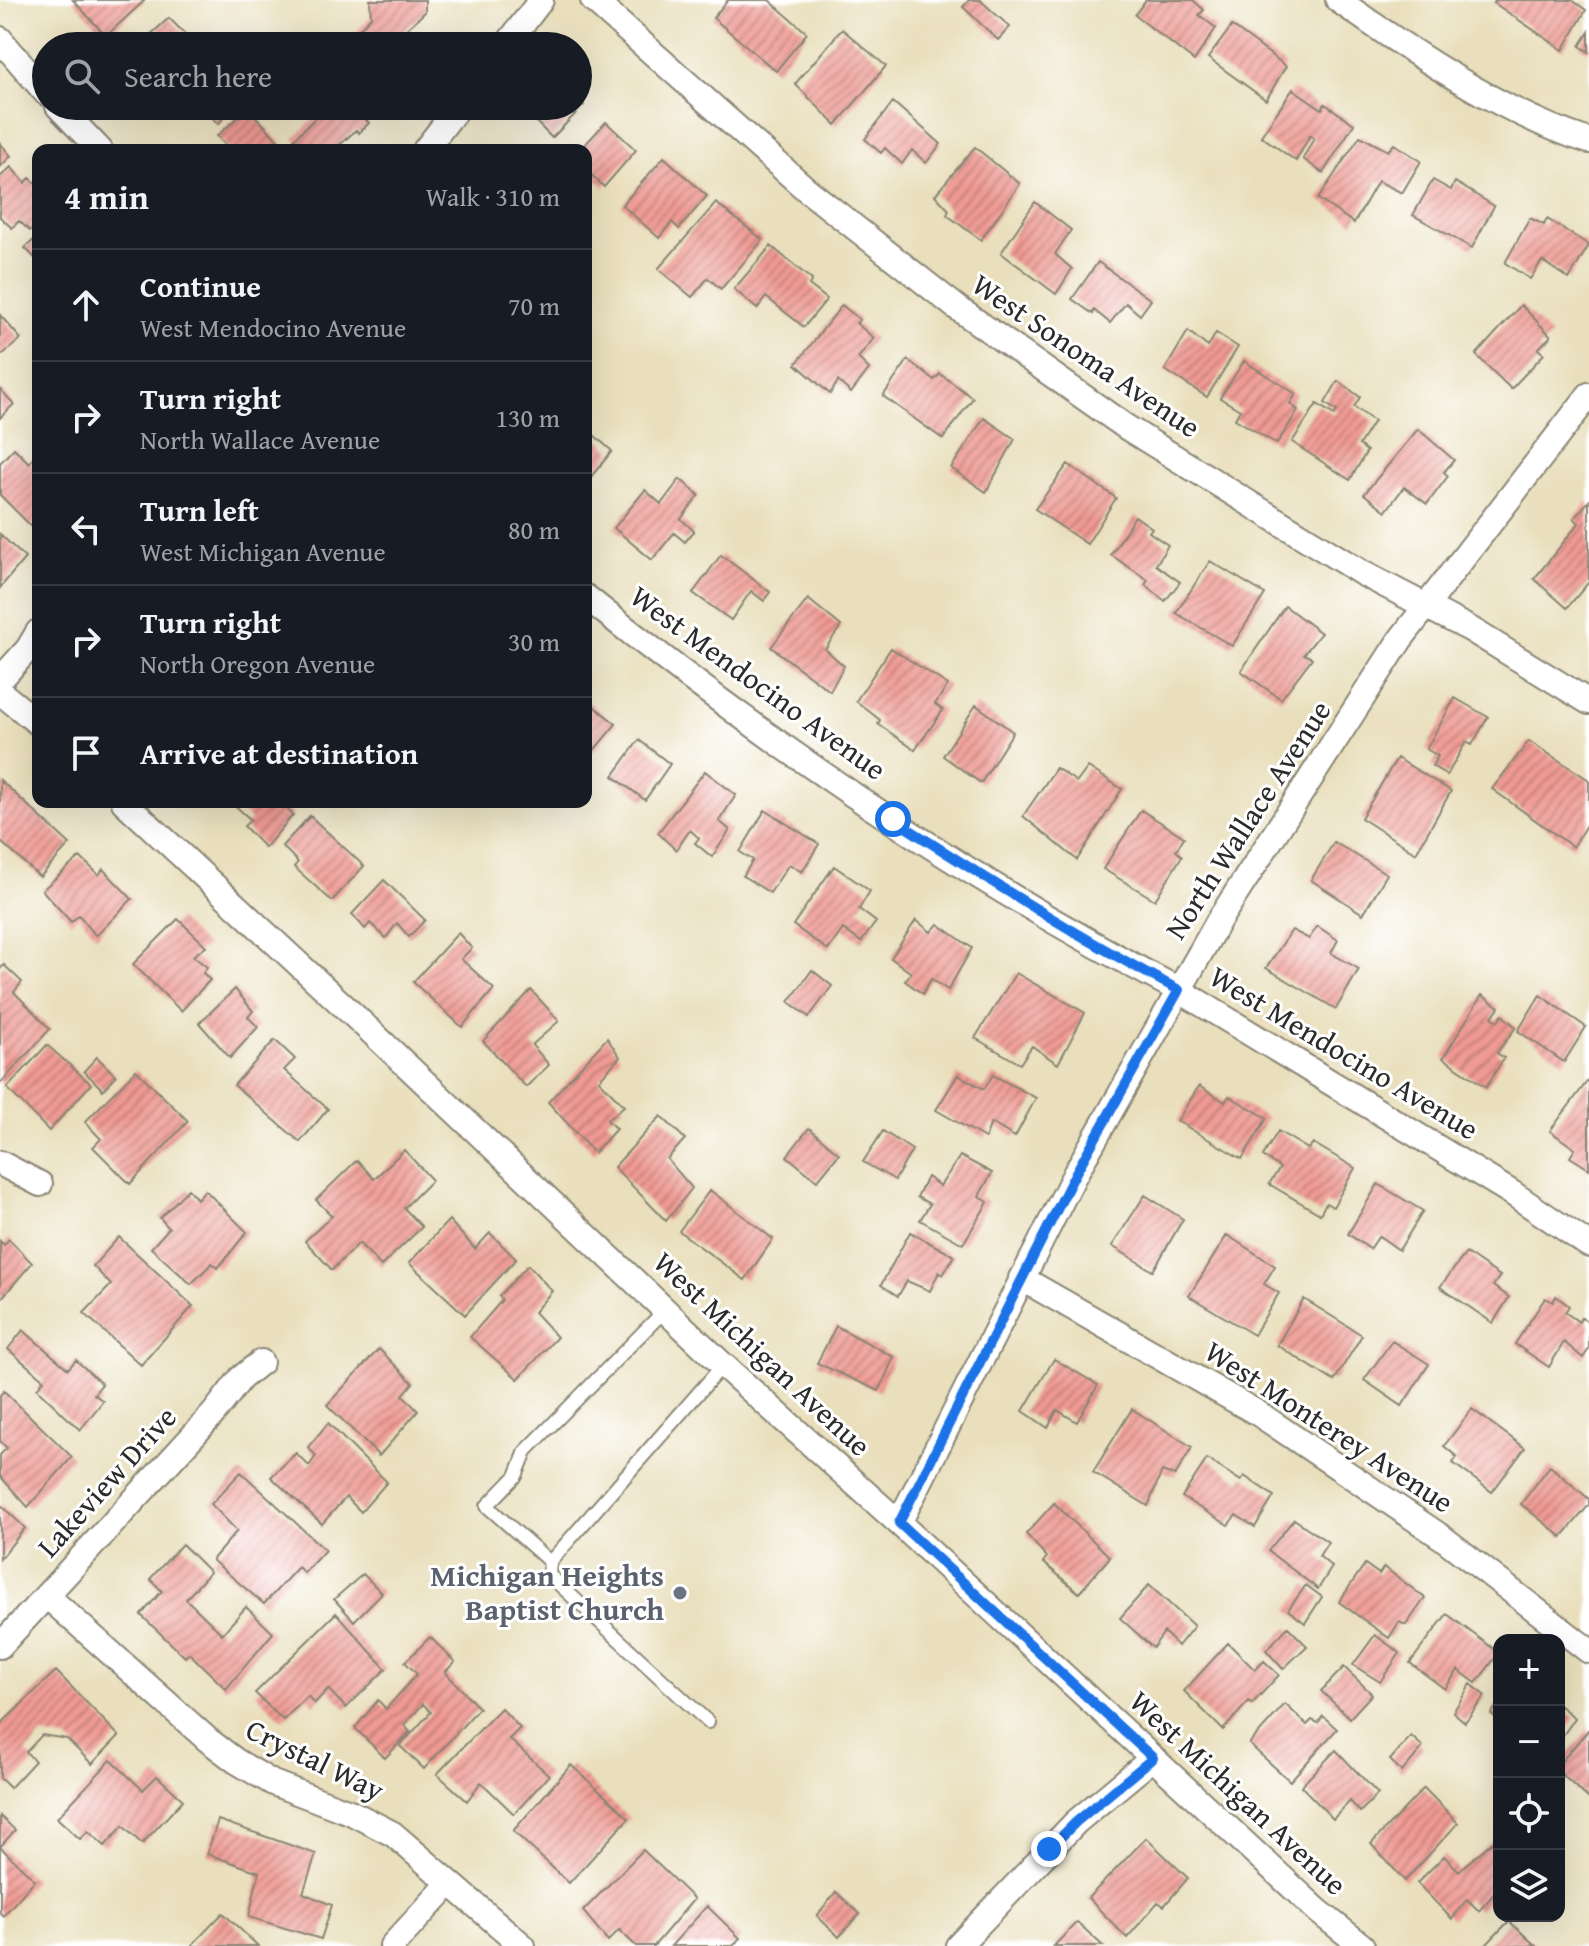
<!DOCTYPE html>
<html lang="en">
<head>
<meta charset="utf-8">
<style>
  :root { --surface:#171b24; --page:#242831; --text:#f1f3f6; --muted:#9ea1a6; --line:#363941 }
  body { margin:0; font-family:"Gentium Book Plus",serif; background:var(--page); color:var(--text) }
  .controls { position:absolute; right:24px; bottom:24px; display:grid; overflow:hidden; border-radius:16px; box-shadow:0 8px 32px #0002 }
  .controls button { width:72px; height:72px; display:grid; place-items:center; padding:0; border:0; border-bottom:2px solid var(--line); background:var(--surface); color:var(--text); font:40px sans-serif }
  .stop { position:absolute; width:24px; height:24px; margin:-18px; border:6px solid #1a73e8; border-radius:50%; background:#fff }
  .stop.end { background:#1a73e8; border-color:#fff; box-shadow:0 2px 8px #0008 }
  .list { margin:0; padding:0; list-style:none }
  h2 { display:flex; justify-content:space-between; align-items:center; height:104px; margin:0; padding:0 32px; font-size:34px }
  h2 small { font-size:26px; font-weight:400; color:var(--muted) }
  .list li { display:grid; grid-template-columns:52px 1fr auto; gap:24px; align-items:center; box-sizing:border-box; height:112px; padding:0 32px; border-top:2px solid var(--line) }
  .list b { display:block; font-size:30px; white-space:nowrap }
  .list p { margin:0; font-size:26px; white-space:nowrap; color:var(--muted) }
  .list em { font-size:26px; font-style:normal; color:var(--muted) }
  .icon { flex:none; width:44px; height:44px; fill:none; stroke:currentColor; stroke-width:2; stroke-linecap:round; stroke-linejoin:round }
  .map { position:relative; flex:none; width:1589px; height:1946px; overflow:hidden }
  .search { position:absolute; background:var(--surface); box-shadow:0 8px 32px #0002; left:32px; top:32px; width:560px; height:88px; display:flex; align-items:center; gap:20px; box-sizing:border-box; padding:0 28px; border-radius:44px; color:var(--muted); font-size:30px }
  .panel { position:absolute; background:var(--surface); box-shadow:0 8px 32px #0002; left:32px; top:144px; width:560px; height:664px; border-radius:16px }
  .map>svg:first-child { display:block }
</style>
</head>
<body>
<div class="map">
<svg width="1589" height="1946" viewBox="0 0 1589 1946">
  <defs>
    <pattern id="building-hatch" width="6" height="6" patternUnits="userSpaceOnUse" patternTransform="scale(2)"><rect width="6" height="6" fill="#ef9a93"/><path d="M-1 1l2-2M0 6l6-6M5 7l2-2" fill="none" stroke="#c27e78"/></pattern>
  </defs>
  <rect width="100%" height="100%" fill="#fff"/>
  <filter id="ink" filterUnits="userSpaceOnUse"><feTurbulence type="fractalNoise" baseFrequency=".0125" numOctaves="2"/><feDisplacementMap in="SourceGraphic" scale="16" xChannelSelector="R" yChannelSelector="G"/><feConvolveMatrix kernelMatrix="1 2 1 2 8 2 1 2 1" color-interpolation-filters="sRGB"/></filter>
  <filter id="wash" filterUnits="userSpaceOnUse"><feTurbulence type="fractalNoise" baseFrequency=".006" numOctaves="4" result="noise"/><feDisplacementMap in="SourceGraphic" scale="32" xChannelSelector="R" yChannelSelector="G"/><feGaussianBlur stdDeviation="1.8" result="paint"/><feColorMatrix in="noise" values="0 0 0 0 0 0 0 0 0 0 0 0 0 0 0 0 0 1.4 0 .05"/><feComposite in="paint" operator="in"/></filter>
  <g filter="url(#wash)">
    <rect width="100%" height="100%" fill="#e9dfbc"/>
    <g id="blocks">
      <path fill="url(#building-hatch)" d="M73 0H145L106 36Z
        M370 0H425V12L388 46H361L352 36 371 17Z
        M728 0H769L807 33 776 71 713 18Z
        M969 0H980L1010 27 998 40 963 7Z
        M1146 0H1193L1204 10 1199 15 1216 28 1194 61 1135 15Z
        M1496 0H1572L1586 10 1563 50 1494 3Z
        M169 18 197 46H138Z
        M1232 26 1286 66 1266 100 1208 58Z
        M842 29 886 66 836 125 795 84Z
        M1589 32V52L1580 46Z
        M1293 89 1322 109 1325 104 1354 124 1323 173 1303 159 1314 138 1310 135 1296 161 1261 136Z
        M578 99 584 105 552 138 520 106H578Z
        M893 102 941 144 926 163 912 150 902 164 885 148 881 153 865 139Z
        M202 106H236L218 124Z
        M313 106H367L374 113 366 120 369 123 359 133 356 130 334 150H305L294 139 320 113Z
        M248 108 287 150H230L217 136Z
        M606 122 636 150 604 187 586 170V150H580Z
        M1360 136 1388 151 1394 144 1421 161 1402 193 1378 181 1354 223 1318 199Z
        M0 143 11 156 0 167Z
        M975 147 1020 184 981 240 947 215 949 210 935 195Z
        M664 157 707 196 679 229 672 222 659 238 622 205Z
        M11 167 25 183 30 178 38 186V225L30 231 19 221 12 228 0 217V177Z
        M1433 180 1451 190 1455 182 1494 206 1472 248 1413 215Z
        M1035 202 1071 230 1055 254 1072 269 1056 294 1001 253Z
        M716 203 763 240 721 289 708 278 692 297 658 269Z
        M1530 218 1544 225 1547 219 1589 245 1569 279 1542 261 1530 279 1505 263Z
        M38 236V261L25 248Z
        M771 246 812 280 809 285 827 299 804 327 766 297 757 309 734 289Z
        M1098 262 1151 300 1140 315 1126 303 1110 323 1094 310 1093 314 1072 299Z
        M842 305 860 320 856 323 874 338 858 358 869 369 851 393 838 381 830 394 796 364Z
        M1521 305 1551 336 1538 349 1544 354 1511 389 1476 355Z
        M0 315 21 339 2 355 0 353Z
        M1188 331 1208 347 1216 333 1238 347 1207 397 1165 370Z
        M908 360 934 380 940 374 973 398 943 439 883 396Z
        M1244 361 1296 394 1290 404 1298 410 1277 444 1235 419 1240 410 1220 398Z
        M1338 381 1360 397 1354 407 1374 421 1359 445 1367 451 1350 480 1292 442 1317 404 1334 415 1337 411 1325 403Z
        M0 389 14 404 0 418Z
        M984 418 1015 439 986 492 951 468Z
        M586 428 612 451 586 483Z
        M1418 429 1454 460 1444 472 1448 476 1427 504 1404 487 1386 511 1364 494Z
        M14 448 29 463 38 452V521L32 527 0 495V463Z
        M1068 464 1116 498 1087 544 1035 509Z
        M680 479 699 495 681 519 694 531 685 542 674 533 652 560 614 528 645 490 661 504Z
        M1589 501V582L1567 608 1534 579 1579 523 1574 518Z
        M1135 516 1152 528 1149 532 1168 545 1156 565 1180 582 1165 601 1145 585 1148 580 1111 555Z
        M0 534 25 558 0 588Z
        M721 555 770 592 764 601 751 591 731 620 693 593Z
        M1210 561 1265 594 1232 646 1176 613Z
        M808 599 841 626 825 649 844 666 830 691 771 647Z
        M1285 606 1321 633 1304 654 1312 658 1281 699 1241 671Z
        M891 648 948 685 935 704 943 710 915 750 878 724 880 720 856 701Z
        M1455 698 1488 717 1472 745 1466 742 1447 775 1432 766 1438 756 1426 749Z
        M586 700 616 724 586 760Z
        M976 705 1013 732 981 783 943 756Z
        M639 740 670 764 645 800 613 776Z
        M1529 741 1589 780V820L1573 847 1492 789Z
        M1397 758 1451 791 1416 853 1361 818Z
        M1088 767 1122 789 1077 860 1023 816 1056 768 1077 782Z
        M705 771 736 795 719 821 730 830 712 857 695 843 699 838 690 830 676 850 658 833Z
        M0 780 70 844 40 877 0 841Z
        M231 802H280L293 815 265 848 244 826 251 820Z
        M765 810 819 844 802 872 789 864 770 893 743 876 753 860 740 852Z
        M1141 810 1184 837 1176 851 1182 856 1155 900 1103 869Z
        M310 816 364 866 332 901 294 867 298 862 282 846Z
        M1334 842 1387 874 1363 914 1311 880Z
        M80 857 99 875 103 869 132 899 96 936 79 915 71 922 42 890Z
        M834 866 870 891 859 909 876 922 861 942 843 929 828 950 793 925Z
        M384 880 425 920 409 937 397 923 386 938 370 923 365 929 352 914Z
        M178 919 206 946 193 956 207 967 203 973 210 980 181 1011 133 964Z
        M916 920 931 932 938 924 972 948 948 990 931 979 923 994 905 981 911 973 891 958Z
        M1317 926 1338 940 1331 953 1359 969 1336 1009 1266 968 1292 930 1309 939Z
        M458 933 472 948 461 959 494 989 462 1027 413 982Z
        M4 965 22 982 14 992 50 1029 0 1084V969Z
        M812 970 832 986 809 1017 789 1002Z
        M1016 973 1085 1013 1058 1064 1032 1046 1020 1064 975 1038Z
        M235 989 253 1011 248 1017 258 1027 230 1058 199 1023Z
        M531 990 559 1021 532 1045 549 1065 526 1087 483 1041Z
        M1482 995 1499 1007 1492 1017 1498 1021 1502 1015 1516 1027 1497 1053 1504 1058 1486 1087 1443 1058Z
        M1540 995 1586 1027 1564 1062 1518 1031Z
        M607 1038 620 1057 599 1080 624 1106 607 1120 616 1129 594 1153 548 1102Z
        M275 1040 295 1059 284 1070 328 1109 300 1142 234 1085Z
        M47 1045 91 1084 49 1131 7 1088Z
        M97 1057 116 1076 103 1090 84 1071Z
        M136 1070 188 1121 130 1184 93 1147 101 1139 85 1122Z
        M958 1075 984 1089 993 1075 1036 1098 1015 1137 991 1123 985 1138 936 1110Z
        M1589 1079V1169L1570 1157 1575 1149 1550 1131Z
        M1199 1086 1225 1102 1229 1096 1267 1118 1242 1159 1177 1121Z
        M661 1116 685 1139 667 1159 692 1188 666 1221 614 1167Z
        M809 1128 839 1154 817 1181 787 1156Z
        M883 1131 912 1150 895 1180 863 1162Z
        M1278 1131 1308 1149 1313 1143 1355 1168 1333 1207 1326 1203 1320 1214 1269 1184 1280 1168 1263 1156Z
        M404 1150 432 1180 404 1208 422 1227 381 1266 359 1243 332 1270 305 1241 332 1216 316 1200 357 1160 374 1179Z
        M960 1156 992 1173 979 1196 988 1202 963 1244 920 1220 930 1204 917 1197 927 1177 940 1186Z
        M1378 1184 1423 1211 1399 1250 1379 1236 1370 1249 1348 1234Z
        M188 1189 197 1199 205 1190 247 1232 218 1268 212 1263 191 1284 151 1248 169 1228 160 1218Z
        M710 1190 773 1239 745 1280 679 1231Z
        M1145 1195 1183 1219 1153 1271 1112 1246Z
        M449 1220 475 1249 490 1233 516 1259 465 1315 409 1263Z
        M910 1232 954 1256 943 1275 939 1272 930 1291 907 1281 898 1296 881 1285Z
        M1227 1235 1275 1266 1264 1284 1279 1293 1254 1335 1189 1296Z
        M119 1237 193 1306 141 1365 84 1313 111 1285 93 1266Z
        M9 1239 32 1263 0 1300V1241L4 1245Z
        M1466 1253 1500 1276 1493 1286 1509 1297 1493 1323 1440 1287Z
        M528 1265 552 1291 534 1312 557 1337 518 1379 470 1337 502 1300 499 1296Z
        M1556 1296 1569 1306 1565 1312 1579 1322 1581 1317 1589 1323V1349L1583 1358 1564 1342 1549 1367 1515 1344 1545 1298 1553 1302Z
        M1304 1299 1362 1335 1334 1381 1277 1345Z
        M836 1326 894 1357 879 1391 817 1363Z
        M23 1330 68 1369 76 1360 102 1384 94 1394 103 1401 80 1430 37 1389 44 1380 8 1349Z
        M1392 1341 1429 1364 1402 1406 1364 1380Z
        M379 1349 413 1383 403 1395 418 1411 379 1456 327 1405Z
        M1054 1359 1098 1385 1077 1422 1057 1410 1048 1428 1023 1411Z
        M4 1391 72 1457 28 1507 0 1476V1455L7 1448 0 1441V1395Z
        M1132 1409 1192 1447 1175 1476 1162 1471 1148 1506 1093 1472Z
        M1472 1409 1525 1448 1492 1492 1453 1463 1457 1457 1444 1446Z
        M328 1423 387 1482 361 1512 346 1497 322 1524 271 1477 296 1453 309 1466 316 1456 308 1447Z
        M1207 1459 1241 1481 1244 1476 1274 1496 1255 1527 1236 1515 1228 1525 1182 1497Z
        M1550 1466 1589 1499V1505L1562 1537 1521 1504Z
        M241 1472 325 1550 304 1573 298 1567 264 1604 212 1560 237 1531 211 1504Z
        M1054 1503 1110 1557 1079 1593 1043 1562 1047 1557 1026 1534Z
        M0 1504 25 1528 0 1559Z
        M1294 1519 1328 1542 1319 1556 1332 1567 1318 1589 1268 1551Z
        M182 1544 210 1572 186 1599 222 1634 246 1607 273 1633 226 1689 189 1653 185 1657 141 1615 162 1591 150 1579Z
        M1365 1564 1379 1574 1384 1567 1425 1598 1406 1625 1399 1622 1389 1638 1339 1602Z
        M363 1574 382 1593 354 1621 334 1599Z
        M1149 1585 1194 1626 1178 1646 1164 1632 1153 1648 1120 1618Z
        M1306 1585 1322 1597 1305 1623 1288 1610Z
        M336 1613 386 1669 346 1708 328 1689 314 1704 308 1696 283 1720 255 1693Z
        M1447 1614 1499 1653 1476 1683 1458 1670 1445 1689 1410 1663Z
        M1288 1627 1307 1646 1283 1669 1266 1650Z
        M1375 1635 1400 1653 1380 1682 1353 1665Z
        M430 1637 455 1662 445 1672 479 1708 424 1769 400 1746 431 1712 423 1704 404 1725 410 1732 385 1758 355 1728 378 1700 386 1709 417 1674 405 1662Z
        M1228 1643 1255 1670 1264 1661 1279 1675 1252 1704 1249 1701 1223 1730 1184 1691Z
        M1344 1667 1372 1694 1350 1718 1321 1691Z
        M56 1671 119 1736 92 1764 67 1739 42 1735 26 1752 35 1761 10 1788 0 1778V1725Z
        M1471 1684 1485 1696 1465 1722 1453 1712Z
        M1499 1703V1720L1491 1714Z
        M1285 1704 1307 1725 1312 1720 1318 1723 1323 1716 1337 1729 1290 1781 1249 1744Z
        M1559 1705 1575 1718 1559 1741Z
        M501 1708 520 1728 509 1739 549 1775 514 1814 481 1782 467 1801 437 1774Z
        M1589 1729V1799L1559 1772V1764Z
        M1411 1736 1423 1747 1402 1772 1390 1760Z
        M1336 1750 1378 1794 1360 1812 1350 1801 1333 1819 1301 1786Z
        M111 1760 143 1790 157 1776 183 1800 142 1844 123 1826 105 1846 88 1831 80 1839 57 1818Z
        M571 1765 629 1818 569 1883 513 1831Z
        M1424 1788 1458 1823 1405 1881 1371 1844Z
        M0 1816 15 1830 0 1847Z
        M218 1820 316 1854 303 1893 332 1905 321 1939 249 1917 259 1872 207 1854Z
        M1146 1838 1188 1878 1164 1906 1158 1902 1127 1938 1088 1898Z
        M1492 1842 1499 1850V1888L1479 1911 1467 1899 1452 1919 1417 1883 1444 1856 1459 1871Z
        M0 1847 35 1880 3 1916 0 1913Z
        M643 1850 694 1899 654 1946H636L619 1930 608 1941 583 1911Z
        M836 1892 860 1914 839 1937 817 1916Z
        M707 1906 740 1938 733 1946H671Z
        M223 1913 258 1946H191Z
        M1509 1921 1536 1946H1485Z
        M1077 1922 1103 1946H1054Z"/>
    </g>
  </g>
  <g filter="url(#ink)">
    <use href="#blocks" fill-opacity="0" stroke="#8a8574" stroke-width="2"/>
    <g fill="none" stroke-linecap="round" stroke-linejoin="round">
      <g stroke="#8a8574" stroke-width="16">
        <path id="lane" d="M550 1562 487 1506 516 1476 526 1451 666 1309
          M708 1722 549 1575 550 1562 723 1365"/>
      </g>
      <g stroke="#8a8574" stroke-width="28">
        <path id="street" d="M593 0 806 189 956 307 1126 427 1362 573 1470 629 1589 702
          M1338 0C1410 51 1505 115 1589 141
          M0 39 46 93
          M506 46 541 0
          M58 106 100 150
          M425 150 459 106
          M586 597C769 744 971 882 1179 990L1512 1193 1589 1245
          M0 680 28 649 38 632
          M0 692 38 723
          M124 802 363 1024 723 1365 899 1523 1318 1911 1362 1946
          M0 1163 40 1184
          M1021 1278 1259 1414 1443 1538 1589 1651
          M899 1523 1075 1174 1219 920 1400 640 1589 395
          M47 1596 208 1740 236 1761 273 1783 352 1813 393 1834 523 1946
          M0 1646 214 1413 241 1378 261 1362
          M392 1946 450 1883
          M958 1946 1076 1822 1153 1758"/>
      </g>
      <use href="#lane" stroke="#fff" stroke-width="12"/>
      <use href="#street" stroke="#fff" stroke-width="24"/>
    </g>
  </g>
  <g fill="none" stroke-linecap="round" stroke-linejoin="round" filter="url(#ink)">
    <path stroke="#1a73e8" stroke-width="10" d="M893 819C987 879 1081 939 1179 990L1075 1174 899 1523 1153 1758 1076 1822 1049 1849"/>
  </g>
  <circle fill="#6b7280" stroke="#fff" stroke-width="3" cx="680" cy="1593" r="8"/>
  <g text-anchor="middle" stroke-width="6" stroke-linejoin="round" paint-order="stroke">
    <g font-size="30" fill="#2b2b2b" stroke="#fff">
      <text transform="translate(1086 356) rotate(34)" y="10">West Sonoma Avenue</text>
      <text transform="translate(758 683) rotate(36)" y="10">West Mendocino Avenue</text>
      <text transform="translate(1248 820) rotate(-57)" y="10">North Wallace Avenue</text>
      <text transform="translate(1344 1053) rotate(31)" y="10">West Mendocino Avenue</text>
      <text transform="translate(762 1354) rotate(43)" y="10">West Michigan Avenue</text>
      <text transform="translate(1329 1427) rotate(33)" y="10">West Monterey Avenue</text>
      <text transform="translate(107 1482) rotate(-48)" y="10">Lakeview Drive</text>
      <text transform="translate(315 1760) rotate(26)" y="10">Crystal Way</text>
      <text transform="translate(1238 1793) rotate(43)" y="10">West Michigan Avenue</text>
    </g>
    <g font-size="30" font-weight="bold" fill="#5b616d" stroke="#fff" text-anchor="end">
      <text x="664" y="1586">Michigan Heights<tspan x="664" dy="34">Baptist Church</tspan></text>
    </g>
  </g>
</svg>
<div class="controls">
<button>+</button>
<button>−</button>
<button><svg class="icon" aria-label="locate" viewBox="0 0 24 24"><circle cx="12" cy="12" r="6"/><path d="M12 2v4M12 18v4M2 12h4M18 12h4"/></svg></button>
<button><svg class="icon" aria-label="layers" viewBox="0 0 24 24"><path d="M12 4l9 5-9 5-9-5zM3 14l9 5 9-5"/></svg></button>
</div>
<div class="stop" style="left:893px;top:819px"></div>
<div class="stop end" style="left:1049px;top:1849px"></div>
<div class="search"><svg class="icon" aria-label="search" viewBox="0 0 24 24"><circle cx="10" cy="10" r="6"/><path d="M15 15l6 6"/></svg>Search here</div>
<section class="panel">
<h2>4 min<small>Walk · 310 m</small></h2>
<ul class="list">
<li><svg class="icon" aria-label="ahead" viewBox="0 0 24 24"><path d="M12 20V5M6 11l6-6 6 6"/></svg><div><b>Continue</b><p>West Mendocino Avenue</p></div><em>70 m</em></li>
<li><svg class="icon" aria-label="right" viewBox="0 0 24 24"><path d="M7 20v-9h11M14 6l5 5-5 5"/></svg><div><b>Turn right</b><p>North Wallace Avenue</p></div><em>130 m</em></li>
<li><svg class="icon" aria-label="left" viewBox="0 0 24 24"><path d="M17 20v-9H6M10 6l-5 5 5 5"/></svg><div><b>Turn left</b><p>West Michigan Avenue</p></div><em>80 m</em></li>
<li><svg class="icon" aria-label="right" viewBox="0 0 24 24"><path d="M7 20v-9h11M14 6l5 5-5 5"/></svg><div><b>Turn right</b><p>North Oregon Avenue</p></div><em>30 m</em></li>
<li><svg class="icon" aria-label="arrive" viewBox="0 0 24 24"><path d="M6 21V4h12l-3 4 3 4H6"/></svg><div><b>Arrive at destination</b></div></li>
</ul>
</section>
</div>
</body>
</html>
